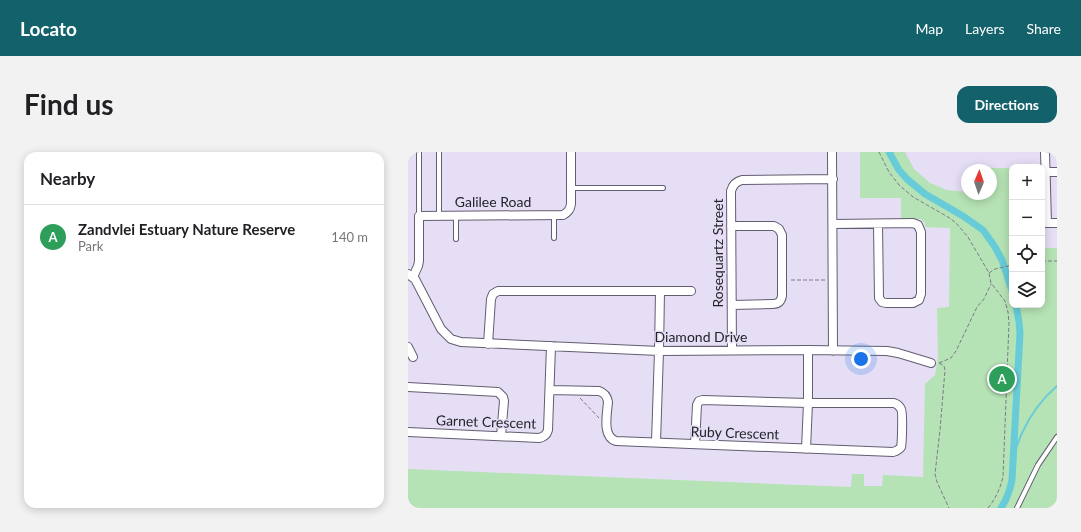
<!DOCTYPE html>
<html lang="en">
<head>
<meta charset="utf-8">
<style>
  :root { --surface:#fff; --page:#f2f2f2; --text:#202124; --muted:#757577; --line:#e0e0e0; --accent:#13616b }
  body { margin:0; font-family:Lato,sans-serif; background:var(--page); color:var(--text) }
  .controls { position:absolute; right:12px; top:12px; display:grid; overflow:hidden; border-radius:8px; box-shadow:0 2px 10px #0003 }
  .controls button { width:36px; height:36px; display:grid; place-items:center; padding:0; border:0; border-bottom:1px solid var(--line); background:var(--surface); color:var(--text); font:20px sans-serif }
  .compass { position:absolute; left:553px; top:12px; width:36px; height:36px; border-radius:50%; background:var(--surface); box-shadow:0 2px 10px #0003; rotate:2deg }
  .you { position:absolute; left:453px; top:207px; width:14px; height:14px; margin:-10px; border:3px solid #fff; border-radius:50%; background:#1a73e8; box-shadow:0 0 0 6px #1a73e833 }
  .badge { display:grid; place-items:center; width:26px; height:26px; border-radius:50%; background:var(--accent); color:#fff; font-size:13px; font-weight:700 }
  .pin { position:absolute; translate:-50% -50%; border:2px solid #fff; box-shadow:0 1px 4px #0006 }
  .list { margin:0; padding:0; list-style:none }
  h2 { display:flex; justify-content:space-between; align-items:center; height:52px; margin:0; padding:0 16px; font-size:17px }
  h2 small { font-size:13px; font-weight:400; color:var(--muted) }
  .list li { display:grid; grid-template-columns:26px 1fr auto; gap:12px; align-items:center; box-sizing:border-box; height:64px; padding:0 16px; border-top:1px solid var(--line) }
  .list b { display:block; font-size:15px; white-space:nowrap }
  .list p { margin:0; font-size:13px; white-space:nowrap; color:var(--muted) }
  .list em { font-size:13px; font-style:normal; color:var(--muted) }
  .icon { flex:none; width:22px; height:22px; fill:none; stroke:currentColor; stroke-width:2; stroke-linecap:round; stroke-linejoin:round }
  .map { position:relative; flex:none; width:649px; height:356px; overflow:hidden; border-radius:12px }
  header { display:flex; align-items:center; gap:24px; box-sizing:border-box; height:56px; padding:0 20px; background:var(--accent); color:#fff }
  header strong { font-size:19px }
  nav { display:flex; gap:22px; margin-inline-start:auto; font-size:14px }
  .intro { display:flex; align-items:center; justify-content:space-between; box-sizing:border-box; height:96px; padding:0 24px }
  h1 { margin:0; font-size:28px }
  .button { padding:10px 18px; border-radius:12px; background:var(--accent); color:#fff; font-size:14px; font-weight:700 }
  main { display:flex; gap:24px; padding:0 24px }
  aside { flex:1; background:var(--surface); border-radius:12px; box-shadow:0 2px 10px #0003 }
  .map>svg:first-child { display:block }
</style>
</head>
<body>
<header>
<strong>Locato</strong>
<nav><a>Map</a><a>Layers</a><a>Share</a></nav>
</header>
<div class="intro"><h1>Find us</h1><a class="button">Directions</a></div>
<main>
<aside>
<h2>Nearby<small></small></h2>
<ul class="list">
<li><span class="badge" style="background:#2e9e5b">A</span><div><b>Zandvlei Estuary Nature Reserve</b><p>Park</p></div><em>140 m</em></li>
</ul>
</aside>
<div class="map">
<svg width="649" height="356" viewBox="0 0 649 356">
  <rect width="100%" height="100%" fill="#e5def5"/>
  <path fill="#b6e3b5" d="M452 0H497L506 17 522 31 539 38 559 40V42H583V18H570V16H604V153H634V96H649V356H0V317L443 335 444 322H456V334H474L475 323 515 325 517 232 527 223 530 205 529 156 541 155 542 76 517 75V71L513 67H493V46H452Z"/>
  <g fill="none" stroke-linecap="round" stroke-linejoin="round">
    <path stroke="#67ccd8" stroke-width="2" d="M605 303C609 295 611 287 615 279 623 262 635 246 649 234"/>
    <path stroke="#67ccd8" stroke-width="7" d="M481 0 491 18 499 27 517 42 555 64 575 78 587 95 594 108 604 139
      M593 356C599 347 602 338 604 328L612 181 611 170 608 153"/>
    <g stroke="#635d71" stroke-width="6">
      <path id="service" d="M11 0V64
        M31 0V63
        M163 36H255
        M48 64V87
        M146 86V63
        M609 356 630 313 649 285"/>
    </g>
    <g stroke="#635d71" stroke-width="10">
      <path id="minor" d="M424 0 425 199
        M637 0 639 71
        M638 20H649
        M635 71H649
        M425 72 505 71 510 73 513 80V142L511 148 505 151H478L474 150 471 146 470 72
        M323 74H366L371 77 374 83V144C373 149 371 152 365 152L324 153
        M0 122 7 127 33 177 43 187 53 190 251 199 400 198 479 199 490 201 523 211
        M5 125 10 114 11 109V64L155 63C160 60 162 58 163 52V0
        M80 192 83 147 85 142 90 139H283
        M0 195 5 205
        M324 198 323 39C325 33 327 30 334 28L425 27
        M0 235 90 240 95 245 96 249 93 284
        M142 238 191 239C197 241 199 244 200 250 199 262 194 285 208 289L485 300C489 299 491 298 493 295 494 291 495 260 493 257 491 253 489 252 486 251H400L295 248 291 249 289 253 287 292
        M0 280 131 286C136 285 139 282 140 278L143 194
        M248 290 251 199 252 139
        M398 297 400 251V198"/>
    </g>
    <path stroke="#7e7988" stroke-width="1" stroke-dasharray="4 2" stroke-linecap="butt" d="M471 0 481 20 491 33 505 45 540 65 548 71 560 85 581 121 583 131 597 149 600 160 601 171 595 325C592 337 588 346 580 356
      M634 109H649
      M581 121 587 117 604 113
      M383 128H417
      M531 211 536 214 537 218 532 278 527 322 529 330 541 356
      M531 211 543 206 548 199 569 155 576 147 583 132
      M172 246 191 266"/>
    <use href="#service" stroke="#fff" stroke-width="4"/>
    <use href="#minor" stroke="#fff" stroke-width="8"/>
  </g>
  <g text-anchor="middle" stroke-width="3" stroke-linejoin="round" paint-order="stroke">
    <g font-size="14" fill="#25222a" stroke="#e5def5">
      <text x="85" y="55">Galilee Road</text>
      <text transform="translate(310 101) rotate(-90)" y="5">Rosequartz Street</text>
      <text x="293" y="190">Diamond Drive</text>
      <text transform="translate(78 270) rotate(2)" y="5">Garnet Crescent</text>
      <text transform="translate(327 281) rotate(2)" y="5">Ruby Crescent</text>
    </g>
  </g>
</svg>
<div class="controls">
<button>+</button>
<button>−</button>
<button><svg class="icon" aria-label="locate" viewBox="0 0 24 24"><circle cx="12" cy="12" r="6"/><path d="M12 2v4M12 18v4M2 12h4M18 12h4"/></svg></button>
<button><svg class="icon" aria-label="layers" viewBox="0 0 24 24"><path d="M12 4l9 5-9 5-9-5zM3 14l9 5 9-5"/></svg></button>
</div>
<svg class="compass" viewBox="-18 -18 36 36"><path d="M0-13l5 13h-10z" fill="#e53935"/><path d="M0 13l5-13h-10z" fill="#757577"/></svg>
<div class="you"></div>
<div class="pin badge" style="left:594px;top:227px;background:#2e9e5b">A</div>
</div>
</main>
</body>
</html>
